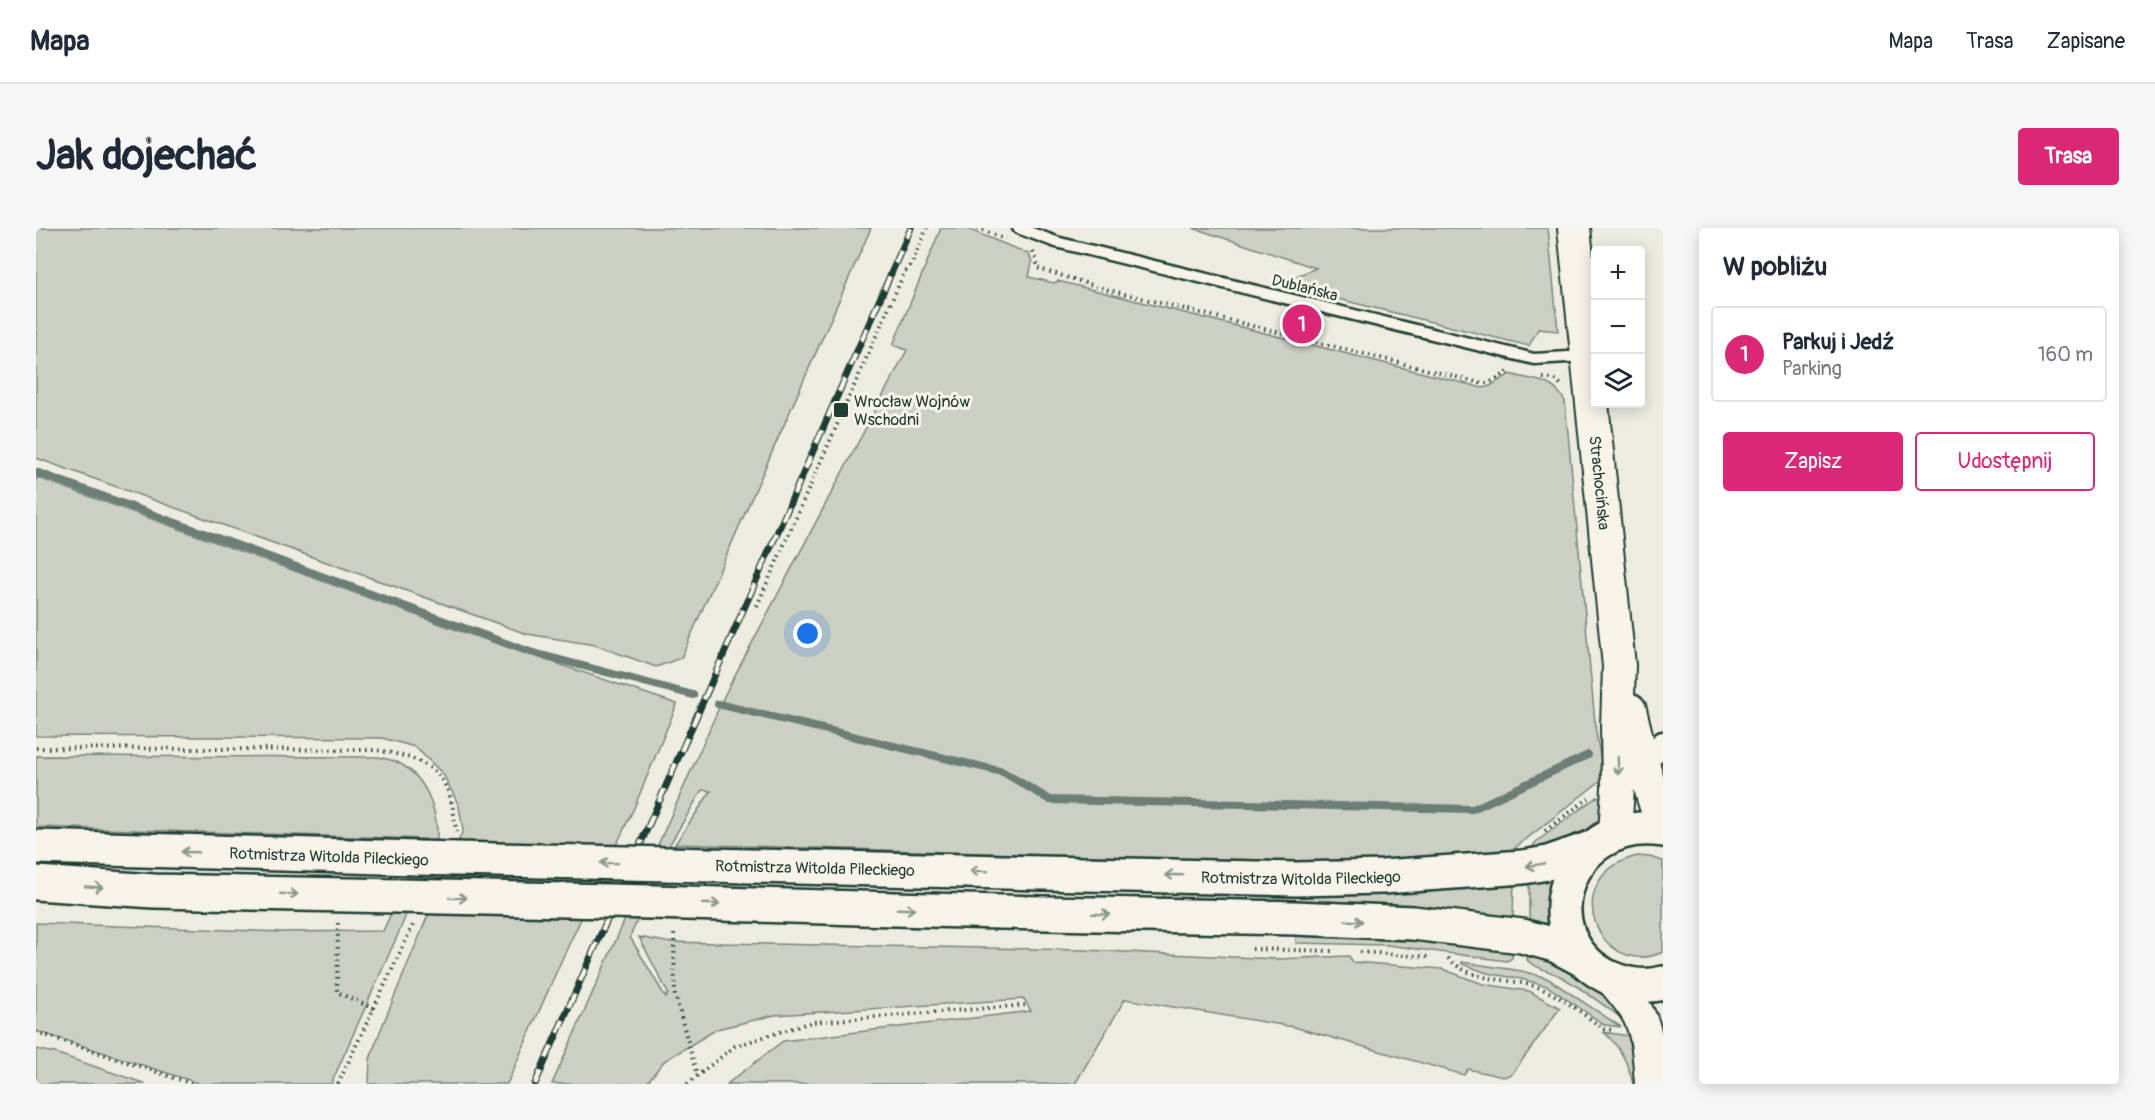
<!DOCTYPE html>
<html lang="pl">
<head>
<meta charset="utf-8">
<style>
  :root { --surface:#fff; --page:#f6f6f7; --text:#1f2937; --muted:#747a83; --line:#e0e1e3; --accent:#db2777 }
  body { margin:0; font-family:Pangolin,sans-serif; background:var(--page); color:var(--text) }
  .controls { position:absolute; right:18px; top:18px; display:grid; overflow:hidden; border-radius:6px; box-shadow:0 3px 15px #0003 }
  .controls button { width:54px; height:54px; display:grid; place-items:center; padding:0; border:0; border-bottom:2px solid var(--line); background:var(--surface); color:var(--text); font:30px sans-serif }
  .you { position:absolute; left:772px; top:406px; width:21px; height:21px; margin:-15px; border:4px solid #fff; border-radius:50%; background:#1a73e8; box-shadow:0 0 0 9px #1a73e833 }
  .badge { display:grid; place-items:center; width:39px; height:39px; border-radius:50%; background:var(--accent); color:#fff; font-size:20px; font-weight:700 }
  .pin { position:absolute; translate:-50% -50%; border:3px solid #fff; box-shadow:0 2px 6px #0006 }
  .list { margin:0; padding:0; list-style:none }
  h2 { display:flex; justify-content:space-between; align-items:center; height:78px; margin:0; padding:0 24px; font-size:26px }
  h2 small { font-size:20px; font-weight:400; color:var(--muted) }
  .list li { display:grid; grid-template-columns:39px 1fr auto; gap:18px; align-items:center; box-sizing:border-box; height:96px; margin:0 12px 12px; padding:0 12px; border:2px solid var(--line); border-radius:6px }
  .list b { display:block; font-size:22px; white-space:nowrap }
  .list p { margin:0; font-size:20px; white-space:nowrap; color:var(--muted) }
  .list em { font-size:20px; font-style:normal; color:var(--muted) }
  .actions { display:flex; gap:12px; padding:18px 24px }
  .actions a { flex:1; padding:14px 0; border:2px solid var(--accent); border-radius:6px; text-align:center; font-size:21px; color:var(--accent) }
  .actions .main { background:var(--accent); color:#fff }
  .icon { flex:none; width:33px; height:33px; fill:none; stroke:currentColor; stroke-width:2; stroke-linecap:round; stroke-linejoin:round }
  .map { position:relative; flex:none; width:1627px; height:856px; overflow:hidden; border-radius:6px }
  header { display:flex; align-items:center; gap:36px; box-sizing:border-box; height:84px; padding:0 30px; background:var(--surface); border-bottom:2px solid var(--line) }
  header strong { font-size:28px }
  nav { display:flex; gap:33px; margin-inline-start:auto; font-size:21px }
  .intro { display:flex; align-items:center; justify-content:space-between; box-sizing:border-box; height:144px; padding:0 36px }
  h1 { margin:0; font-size:42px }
  .button { padding:15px 27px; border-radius:6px; background:var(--accent); color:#fff; font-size:21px; font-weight:700 }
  main { display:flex; gap:36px; padding:0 36px }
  aside { flex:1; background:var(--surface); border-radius:6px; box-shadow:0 3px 15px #0003 }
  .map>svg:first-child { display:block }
</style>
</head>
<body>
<header>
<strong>Mapa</strong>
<nav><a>Mapa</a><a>Trasa</a><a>Zapisane</a></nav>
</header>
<div class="intro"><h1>Jak dojechać</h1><a class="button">Trasa</a></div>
<main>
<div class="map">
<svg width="1627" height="856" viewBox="0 0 1627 856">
  <rect width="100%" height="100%" fill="#eeece1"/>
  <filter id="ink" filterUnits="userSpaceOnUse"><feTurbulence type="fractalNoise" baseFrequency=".0167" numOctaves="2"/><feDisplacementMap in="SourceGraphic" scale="12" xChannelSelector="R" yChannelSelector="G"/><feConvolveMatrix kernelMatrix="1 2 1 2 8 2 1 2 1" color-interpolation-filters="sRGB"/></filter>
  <g filter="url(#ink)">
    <path fill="#cccfc4" stroke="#76867c" stroke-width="1.5" d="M0 0H835L645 430 620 439 559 417 491 406 0 230Z
      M905 0H929L993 26 996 34 993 49 1018 55 1022 53 1447 160 1454 158 1474 146C1497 153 1516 150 1529 173L1560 505 1568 550 1480 619 1479 628 1323 636 639 616 675 563 666 562 634 616 594 709 630 770 632 765 603 709 630 714 1048 722 1241 731 1313 728 1317 734 1406 741 1447 756 1493 763 1524 780 1476 846 1467 849 1432 841 1428 847 1258 799 1089 771 1039 856H691L747 813 995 783 988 771 739 787 681 801 628 833 610 856H516L689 466 871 122 857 117Z
      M1157 0H1512L1522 103 1502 101 1493 118 1241 56 1280 40Z
      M0 249 421 402 641 476 598 580 527 729 471 856H333L334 831 343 806 427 602 423 578 407 546 379 519 346 510 0 508Z
      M0 528 343 529C349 531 356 532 361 534 390 548 402 582 401 611L363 704 295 856H165L0 803V695L245 704 347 703 389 611 0 599Z
      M1575 568 1571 580 1563 591 1535 614 1494 627 1495 621 1500 614 1555 573 1561 569Z
      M1601 628 1614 629 1627 633V724C1562 753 1520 648 1601 628Z
      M1493 649 1516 650 1511 672 1512 695 1493 694Z
      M1478 651 1477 692 1127 673V662L1308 668Z
      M1260 707 1354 709 1477 723 1476 730 1471 733 1351 717 1260 715Z
      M1492 725 1512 729 1533 740 1552 757 1580 774 1590 793C1568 778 1547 761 1524 748 1514 743 1498 740 1491 732Z
      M1426 734 1486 743 1511 750 1585 799 1569 797 1511 758 1485 751 1451 745 1426 736Z
      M1567 804 1593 808 1598 828 1600 856H1597C1593 837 1583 816 1567 804Z
      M0 821 19 825 110 856H0Z"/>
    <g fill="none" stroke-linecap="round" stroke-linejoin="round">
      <path stroke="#6c7e74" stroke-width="8" d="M0 244 494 424 657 467
        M682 476 967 544 1014 572 1437 581 1552 527"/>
      <g stroke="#1f3d34" stroke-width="15">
        <path id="lane" d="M982 0 1020 14 1498 131 1549 128"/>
      </g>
      <g stroke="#1f3d34" stroke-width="27">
        <path id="street" d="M1607 536 1627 515"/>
      </g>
      <g stroke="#1f3d34" stroke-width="36">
        <g id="secondary">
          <path id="s1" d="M1538 0 1583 438 1581 499 1582 560 1579 605"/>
          <path d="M1594 482 1607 536 1627 602"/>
          <path d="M1575 750C1583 760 1592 770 1599 781 1613 802 1613 831 1615 856"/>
        </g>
      </g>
      <g stroke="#1f3d34" stroke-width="38">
        <g id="primary">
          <path d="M1627 602C1529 587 1490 710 1574 750 1591 757 1609 760 1627 755"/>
          <path d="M0 619 381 630"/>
          <path id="s2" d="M631 636 1260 651 1347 649 1487 639 1512 635 1555 620"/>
          <path d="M0 655 118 663 363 668"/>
          <path d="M616 674 964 684 1259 690 1377 695 1486 708 1519 717 1549 733"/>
        </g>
      </g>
      <path stroke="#1f3d34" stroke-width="4" stroke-dasharray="1.5 4.5" stroke-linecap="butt" d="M941 0 969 11
        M997 24 1001 33V40L1069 61 1444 155H1453L1474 143
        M1507 150 1521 152 1525 157
        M721 378 868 45 876 35 891 0
        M0 520 340 522C397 532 415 544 420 604
        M1509 603 1553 570
        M302 695 301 764 338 781
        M638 706 639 767 661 847
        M1216 721 1299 723
        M1324 724 1395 729
        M1412 730C1439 757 1473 748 1504 760 1527 769 1548 787 1568 801L1579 802
        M0 804 157 856
        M302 856 378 695
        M651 856 699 818 776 794 991 777"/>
      <use href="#lane" stroke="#f7f3e8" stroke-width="10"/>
      <use href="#street" stroke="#f7f3e8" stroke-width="22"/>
      <use href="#secondary" stroke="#f7f3e8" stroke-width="32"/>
      <use href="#primary" stroke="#f7f3e8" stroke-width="33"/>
      <g stroke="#1f3d34" stroke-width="7">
        <path id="rail" d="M499 856 875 0"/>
      </g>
      <use href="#rail" stroke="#f7f3e8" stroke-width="4.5" stroke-dasharray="14" stroke-linecap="butt"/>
      <g stroke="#1f3d34" stroke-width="38" stroke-linecap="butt">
        <path id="primary-bridge" d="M381 630 631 636
          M363 668 616 674"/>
      </g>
      <use href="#primary-bridge" stroke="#f7f3e8" stroke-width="33"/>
    </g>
    <defs><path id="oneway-shaft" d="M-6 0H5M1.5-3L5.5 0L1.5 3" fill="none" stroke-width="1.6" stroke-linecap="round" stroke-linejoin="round" transform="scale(1.5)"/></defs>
    <g stroke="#8b988e">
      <use href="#oneway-shaft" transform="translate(1582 538) rotate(89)"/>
      <use href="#oneway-shaft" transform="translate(154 624) rotate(-178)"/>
      <use href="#oneway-shaft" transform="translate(573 635) rotate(-179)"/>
      <use href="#oneway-shaft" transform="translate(1499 637) rotate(171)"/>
      <use href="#oneway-shaft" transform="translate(943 643) rotate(-179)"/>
      <use href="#oneway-shaft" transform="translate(1138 647) rotate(-178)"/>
      <use href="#oneway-shaft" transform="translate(58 659) rotate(4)"/>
      <use href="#oneway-shaft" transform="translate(253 666) rotate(1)"/>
      <use href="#oneway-shaft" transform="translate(422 670) rotate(1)"/>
      <use href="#oneway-shaft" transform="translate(675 676) rotate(2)"/>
      <use href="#oneway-shaft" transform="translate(870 681) rotate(2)"/>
      <use href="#oneway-shaft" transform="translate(1065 686) rotate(1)"/>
      <use href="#oneway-shaft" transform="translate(1318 693) rotate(2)"/>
    </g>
  </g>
  <rect fill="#1f3d34" stroke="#f7f3e8" stroke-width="2" x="797" y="174" width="16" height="16" rx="3"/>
  <g text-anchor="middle" stroke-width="6" stroke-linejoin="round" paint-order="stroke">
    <g font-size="16" fill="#1f3d34" stroke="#f7f3e8">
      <text transform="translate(1269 59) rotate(14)" y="6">Dublańska</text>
      <text dy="6" stroke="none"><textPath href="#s1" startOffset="256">Strachocińska</textPath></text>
      <text transform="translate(293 628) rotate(2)" y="6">Rotmistrza Witolda Pileckiego</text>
      <text dy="6" stroke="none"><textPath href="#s2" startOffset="148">Rotmistrza Witolda Pileckiego</textPath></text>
      <text dy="6" stroke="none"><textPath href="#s2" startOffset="634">Rotmistrza Witolda Pileckiego</textPath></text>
    </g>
    <g font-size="16" fill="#1f3d34" stroke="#f7f3e8" text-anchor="start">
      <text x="818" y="179">Wrocław Wojnów<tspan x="818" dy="18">Wschodni</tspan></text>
    </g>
  </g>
</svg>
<div class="controls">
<button>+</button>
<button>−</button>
<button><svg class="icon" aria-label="layers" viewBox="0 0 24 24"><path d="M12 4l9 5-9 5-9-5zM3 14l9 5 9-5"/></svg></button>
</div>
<div class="you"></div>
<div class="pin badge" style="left:1266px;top:96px">1</div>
</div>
<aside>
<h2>W pobliżu<small></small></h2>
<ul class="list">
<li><span class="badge">1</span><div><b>Parkuj i Jedź</b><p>Parking</p></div><em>160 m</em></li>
</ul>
<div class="actions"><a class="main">Zapisz</a><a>Udostępnij</a></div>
</aside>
</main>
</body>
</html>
